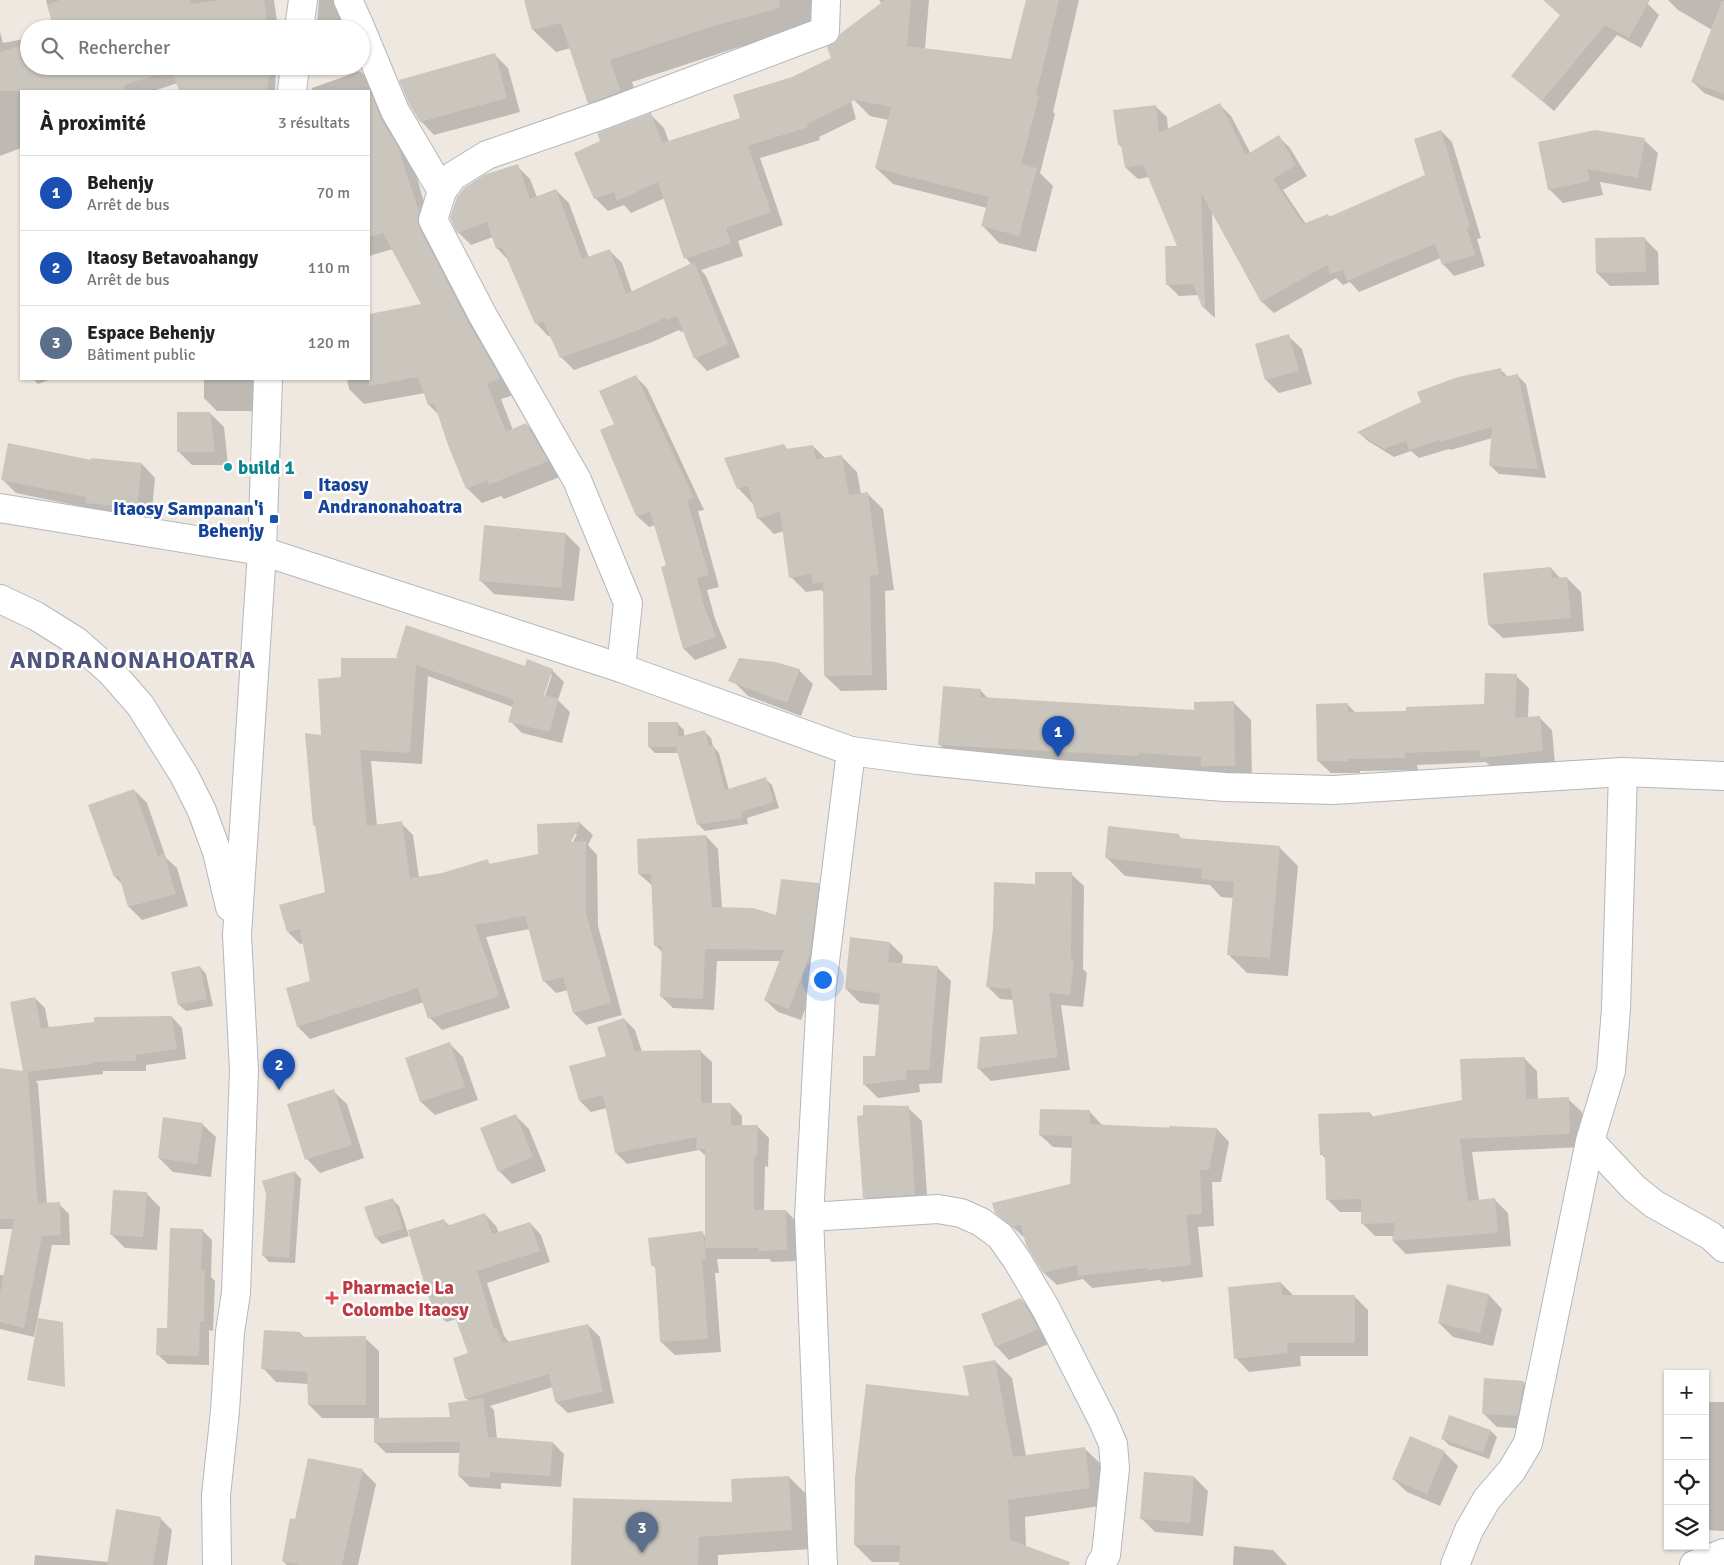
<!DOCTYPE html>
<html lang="fr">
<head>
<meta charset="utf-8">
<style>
  :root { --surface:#fff; --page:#f2f2f2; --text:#222; --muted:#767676; --line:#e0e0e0; --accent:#4963f2 }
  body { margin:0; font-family:Signika,sans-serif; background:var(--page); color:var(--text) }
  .controls { position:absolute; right:15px; bottom:15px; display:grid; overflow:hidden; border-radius:0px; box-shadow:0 1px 4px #0004 }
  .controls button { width:45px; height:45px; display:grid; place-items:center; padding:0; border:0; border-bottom:1px solid var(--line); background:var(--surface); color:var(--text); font:25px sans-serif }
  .you { position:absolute; left:822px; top:979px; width:18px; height:18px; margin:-12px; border:4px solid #fff; border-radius:50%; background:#1a73e8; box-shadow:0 0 0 8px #1a73e833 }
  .badge { display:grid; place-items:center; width:32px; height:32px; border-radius:50%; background:var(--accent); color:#fff; font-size:16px; font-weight:700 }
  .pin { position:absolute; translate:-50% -41px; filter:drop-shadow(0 1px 2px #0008) }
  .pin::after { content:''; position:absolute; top:26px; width:18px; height:15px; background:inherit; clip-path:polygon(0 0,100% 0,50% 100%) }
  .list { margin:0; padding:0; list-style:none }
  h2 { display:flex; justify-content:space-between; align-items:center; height:65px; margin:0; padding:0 20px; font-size:21px }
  h2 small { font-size:16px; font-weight:400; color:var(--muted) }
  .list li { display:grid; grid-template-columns:32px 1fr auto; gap:15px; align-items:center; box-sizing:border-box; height:75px; padding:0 20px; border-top:1px solid var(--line) }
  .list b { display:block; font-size:19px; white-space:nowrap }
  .list p { margin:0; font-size:16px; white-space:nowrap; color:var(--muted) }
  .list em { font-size:16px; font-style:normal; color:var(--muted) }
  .icon { flex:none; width:28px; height:28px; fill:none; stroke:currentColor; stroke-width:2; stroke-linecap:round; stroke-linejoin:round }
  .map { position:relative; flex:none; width:1724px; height:1565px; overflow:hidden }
  .search { position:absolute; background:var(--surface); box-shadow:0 1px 4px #0004; left:20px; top:20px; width:350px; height:55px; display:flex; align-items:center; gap:12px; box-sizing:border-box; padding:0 18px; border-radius:28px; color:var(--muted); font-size:19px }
  .panel { position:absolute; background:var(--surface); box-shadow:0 1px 4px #0004; left:20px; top:90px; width:350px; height:290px; border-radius:0px }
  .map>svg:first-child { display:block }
</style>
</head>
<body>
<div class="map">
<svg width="1724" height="1565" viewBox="0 0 1724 1565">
  <rect width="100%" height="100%" fill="#eee8e0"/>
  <path fill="#0003" fill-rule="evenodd" d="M46 0H274L278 29H55Z
    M319 0H337L346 28 321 29 317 24Z
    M525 0H831L832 21 733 49 632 82 642 114 611 125 589 103 571 48 556 52 533 30Z
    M879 0H929L925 49 1012 61 1028 0H1079L1053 112 1055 114 1040 173 1053 186 1036 252 999 243 983 226 987 208 893 184 876 168 889 120 870 116 853 99 882 4Z
    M1544 0H1641L1648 4 1659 15 1641 48 1617 35 1554 111 1513 76 1561 16Z
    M1668 0H1724V101L1704 93 1692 81 1712 30 1678 10Z
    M0 32 3 43 29 38V66H276L275 91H181L178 83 153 91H21V148L0 156Z
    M495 55 508 68 520 112 434 135 421 121Z
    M360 71 376 86 414 165 422 196 434 227 514 395 501 399 513 430 526 424 541 439 562 476 504 499 501 496 482 503 467 488 440 416 429 405 425 393 364 404 349 389 347 379H369V315L423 305 393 249 369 256V91H312V88Z
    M843 72 856 119 819 137 820 140 760 158 783 225 738 241 743 256 701 270 706 276 740 357 707 371 695 358 684 331 681 332 679 330 652 342 574 370 561 357 551 335 548 336 536 323 508 260 497 248 493 237 471 245 458 232 517 166 530 179 537 197 556 190 569 203 589 258 610 251 622 263 632 292 691 264 686 258 665 198 631 213 624 205 608 211 595 198 601 142 651 115 664 128 669 142 742 119Z
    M1220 105 1231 116 1251 154 1279 137 1290 148 1307 176 1283 190 1306 224 1328 215 1331 218 1427 176 1441 131 1452 142 1481 238 1477 239 1485 266 1454 276 1443 264 1441 258 1359 292 1350 282 1343 285 1336 278 1274 313 1262 302 1212 211 1215 318 1203 307 1199 295 1179 296 1168 285 1179 247 1149 177 1138 179 1126 168 1123 148 1119 145 1155 106 1167 117 1168 130Z
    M1644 140 1658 153 1651 191 1600 182 1603 195 1563 203 1549 189 1540 143Z
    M1644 238 1658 252 1659 285 1610 286 1597 273Z
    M1288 336 1302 349 1312 384 1279 393 1266 380Z
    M1500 369 1508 377 1517 375 1526 384 1546 478 1499 474 1490 465 1492 438 1451 450 1449 449 1419 458 1411 451 1394 457 1368 441 1359 433Z
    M636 377 647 388 704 510 698 511 719 587 707 590 715 619 727 648 695 660 684 649 667 566 655 525 649 527 637 516 616 425Z
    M33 379H51L38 384Z
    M204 379H251L258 386V411H217L204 398Z
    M210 413 224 427 228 465H192L178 451Z
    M784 445 788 450 813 446 826 459 841 456 857 472 861 494 867 493 883 509 894 590 885 591 887 690 841 691 825 676 824 593 821 590 806 592 791 577 784 531 774 534 758 518 753 504 738 488Z
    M92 461 142 464 155 478 151 521 100 516 93 509 16 493 2 479Z
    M485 527 566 534 580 548 574 601 494 594 480 580Z
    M1551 568 1561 579 1567 578 1581 592 1584 631 1503 638 1489 625Z
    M342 659 552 670 564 682 558 700 570 712 562 743 522 733 510 721 513 707 428 676 422 764 371 761 377 826 401 823 413 835 419 878 443 874 487 861 491 865 540 855 539 825 581 824 593 835 588 845 597 855 598 926 622 1015 586 1025 574 1013 568 990 556 993 544 981 530 929 486 937 510 1008 442 1030 430 1018 424 1002 310 1039 298 1027 287 989 311 981 304 943 300 944 288 932 326 893 317 828 314 825 322 737 342 678ZM550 675H552L543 702 541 701ZM574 834H577L570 848 568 847Z
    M799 670 813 684 801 716 748 696 734 682Z
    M1516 676 1529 688 1528 718 1539 717 1552 730 1555 764 1494 770 1486 762 1417 765 1418 770 1360 771V773H1331L1318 761 1347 704 1356 713 1408 712 1485 705Z
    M980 690 989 699 1195 712 1233 702 1251 720 1252 783 957 762 939 744Z
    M677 723 684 730V737L704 731 711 738 713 746 719 753 729 790 765 779 772 785 779 808 747 818 748 824 705 831 699 825 679 753H655L649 747Z
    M134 790 147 803 166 858 177 868 188 906 142 920 129 907 122 884 115 877Z
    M1178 835 1182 839 1280 848 1298 866 1288 976 1247 973 1229 955 1234 898 1221 897 1210 885 1125 876 1106 857Z
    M706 836 718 849 722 909 777 916 818 884 831 896 822 967 801 1020 778 1012 765 1000 780 961H717L714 1010 673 1008 661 996 663 953 655 945 653 886 639 874Z
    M1071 874 1084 886 1083 969 1087 973 1083 1007 1061 1005 1070 1070 991 1081 978 1068 1018 1035 1014 1000 1000 999 987 986 1036 885Z
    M890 943 903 956 902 965 937 967 951 981 942 1083 919 1084 920 1092 878 1098 864 1084 876 1057 880 1005 860 1003 846 989Z
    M200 967 206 974 213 1006 186 1011 179 1005 172 973Z
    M35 998 45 1008 49 1029 172 1017 182 1028 186 1059 146 1065V1071H103V1074L36 1081 38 1084 47 1204H59L69 1214 70 1245H52L34 1337 0 1329V1275H5L14 1229H0V1069L25 1073Z
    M624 1019 635 1030 642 1052 700 1051 712 1062V1104H731L742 1116V1126H757L769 1138 768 1167 765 1166 764 1212 786 1211 797 1222V1261L772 1262 769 1259H717L719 1273H715L721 1352 675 1355 661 1342 657 1269 652 1265 702 1233 706 1237 707 1157 699 1150 627 1164 616 1153 607 1108 591 1112 580 1101 608 1056Z
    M449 1043 463 1057 478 1100 435 1115 421 1102 406 1058Z
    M1524 1058 1537 1071 1538 1100 1568 1099 1582 1112 1583 1147 1472 1152 1479 1201 1495 1200 1508 1213 1511 1246 1406 1254 1393 1241 1394 1236H1375L1362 1223V1212H1340L1327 1199 1326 1159 1321 1154 1370 1113 1374 1118 1463 1101Z
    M333 1091 347 1104 364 1158 320 1173 307 1159Z
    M908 1108 922 1121 928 1208 878 1211 864 1197Z
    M1090 1112 1103 1126 1217 1129 1229 1142 1221 1182H1212L1214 1226 1198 1227 1203 1277 1162 1282 1160 1280 1092 1288 1083 1279 1057 1285 1044 1273 1025 1238 996 1212 1071 1184 1073 1148 1053 1147 1040 1135Z
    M515 1115 529 1129 546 1171 512 1184 499 1171Z
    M202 1124 216 1137 211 1177 173 1172 159 1158Z
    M295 1172 301 1179 295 1263 269 1262 263 1255 267 1194 263 1182Z
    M146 1193 160 1207 157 1250 125 1248 111 1234Z
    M393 1200 399 1206 409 1236 382 1244 376 1238Z
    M485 1214 496 1226 499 1233 530 1223 541 1235 550 1262 487 1283 504 1336 509 1342 588 1325 600 1337 614 1403 568 1413 556 1402 553 1387 490 1406 494 1410 497 1439 553 1443 564 1454 561 1487 501 1483V1489L470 1487 459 1476 460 1453H386L375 1442V1418H322L309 1405V1384L276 1382 263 1368 300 1333 305 1338H365L379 1351V1419L451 1418 469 1401 466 1398 469 1354 457 1319 446 1322 435 1310 444 1221 450 1226Z
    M202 1230 212 1240 211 1277 215 1281 213 1331 209 1330V1365L168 1364 158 1355Z
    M1281 1283 1294 1296 1355 1297 1368 1310V1356H1300L1301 1366 1249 1372 1236 1358Z
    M1489 1295 1502 1309 1493 1346 1453 1337 1439 1323Z
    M1021 1299 1035 1313 1051 1343 1009 1360 996 1346Z
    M995 1361 1012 1378 1026 1456 1085 1449 1102 1465 1107 1505 1025 1517 1026 1547 1044 1565H900V1562H872L855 1545 970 1397Z
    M1523 1382 1537 1395 1531 1429 1497 1427 1483 1413Z
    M1705 1402H1724V1531L1705 1530Z
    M1491 1431 1497 1437 1489 1459 1449 1445 1442 1438Z
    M1444 1452 1458 1466 1440 1506 1407 1492 1393 1479Z
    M362 1470 376 1484 358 1565H287L283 1561 296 1520Z
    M1145 1473 1194 1477 1208 1491 1203 1536 1155 1532 1141 1518Z
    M789 1477 808 1496 811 1549 718 1555V1565H572L734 1503Z
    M160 1518 172 1530 167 1565H34L35 1555 109 1562Z
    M1234 1546 1273 1550 1287 1565H1233Z"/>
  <path fill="#cac6be" d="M60 0H190L191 4 219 0H264L268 29H54L47 5Z
    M524 0H779L780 8 710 27 610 60 621 91 588 104 561 23 532 30Z
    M885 0H911L907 46 1011 59 1026 0H1059L1036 95 1039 96 1021 164 1037 168 1019 236 981 226 989 197 875 168 891 107 855 100 807 124 808 127 748 146 771 212 726 228 731 243 684 259 658 182 617 201 614 192 594 199 574 153 600 141 597 133 651 113 662 143 740 118 733 95 792 77 831 58 827 47 837 40 840 34Z
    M1543 0H1650L1629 38 1605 25 1542 101 1511 76 1560 15Z
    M1722 1H1724V94L1691 82Z
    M29 43V66H270L267 91H179L172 70 124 85 126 91H0V52Z
    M495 53 507 98 420 122 409 104 399 80Z
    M369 88 381 119 399 149 408 179 419 211 418 216 419 227 468 322 497 372 500 379 487 384 506 432 526 423 548 461 488 485V480L466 489 448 445 434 403 428 405 418 377 369 386V314L421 304 383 233 369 237Z
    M1220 103 1246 155 1279 135 1296 165 1273 179 1303 224 1328 214 1329 217 1425 175 1414 139 1441 130 1470 227 1467 228 1475 255 1442 265 1435 244 1347 281 1343 270 1330 274 1327 265 1261 302 1201 193 1205 307H1202L1193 284 1166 285 1165 246H1177L1143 165 1125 168 1121 145H1118L1113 110 1156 105 1159 133Z
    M1595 130 1645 138 1638 178 1587 169 1590 181 1548 190 1538 142Z
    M518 164 530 199 556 189 582 259 610 249 626 294 694 262 728 344 694 359 677 316 667 320 666 317 639 330 560 358 543 321 535 324 502 247 496 249 487 222 457 233 450 218 457 197 464 188 484 175Z
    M1645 237 1646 272 1596 273 1595 238Z
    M1289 334 1299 371 1265 380 1255 344Z
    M1501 368 1503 377 1518 374 1538 469 1489 466 1492 427 1440 442V440L1409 450 1406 441 1384 449 1357 432 1421 402 1417 392 1458 377Z
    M636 375 694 498 687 500 709 575 697 578 704 606 716 637 683 649 661 567 666 565 650 512 636 516 600 430 614 424 599 391Z
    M177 412H210L215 452H177Z
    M8 443 91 460V458L142 463 137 508 85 503 86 497 1 480Z
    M784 444 786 449 813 445 816 459 842 455 849 495 868 492 879 575 870 576 872 675 824 676 823 582 813 584 811 574 789 578 780 512 757 519 748 486 737 489 724 458Z
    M484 525 566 533 561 588 479 581Z
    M1551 567 1552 578 1567 577 1571 618 1488 625 1483 573Z
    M406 625 525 666 527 659 553 669 544 695 558 699 550 732 508 722 514 700 416 665 410 753 360 750 367 826 402 821 410 878 442 873 488 859 489 864 538 854 537 824 581 822 571 842 586 841V913L611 1003 573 1013 563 977 543 982 525 916 475 925 499 996 428 1019 418 988 297 1027 286 988 310 981 300 929 287 932 279 905 325 892 315 825H313L305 733 321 735 318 679 341 677V658H398L396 657Z
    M739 658 775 662 800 669 787 703 728 681Z
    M1485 673 1517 674 1515 718 1540 716 1543 751 1480 758 1479 750 1405 753V758L1348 759V761H1317L1316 704 1348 703V712L1406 711V707L1484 704Z
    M943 686 981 689 980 697 1194 710V702L1234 701 1235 766H1201V757L1139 753 1138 756 938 745Z
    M648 722H678V737L705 730 709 746 713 745 725 790 766 777 774 802 741 812 742 818 697 825 676 747H648Z
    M134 789 158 856 164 854 176 894 128 907 119 876 114 877 88 805Z
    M1108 826 1179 834 1178 838 1280 846 1270 958 1227 955 1234 882 1201 879 1202 869 1105 858Z
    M706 835 712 907 753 908 776 915 781 879 819 883 810 954 789 1009 764 1000 784 950 705 949 703 999 660 997 662 946H654L651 874H638L637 839Z
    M1035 872H1072L1071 959H1074L1070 995 1049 993 1058 1057 977 1069 980 1037 1017 1034 1011 989 986 987 993 928 994 882 1035 884Z
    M850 937 890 942 888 962 938 966 929 1070H906L907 1079 863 1085V1056H875L880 993 845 989Z
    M200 966 207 999 178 1005 171 972Z
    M35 997 41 1028 94 1022V1017L172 1016 177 1049 136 1055V1061L93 1062V1064L25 1072H28L38 1203 60 1202 61 1235 42 1236 24 1328 0 1322V1294L14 1219H0V1068L23 1071 10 1002Z
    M624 1018 635 1051 701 1050V1103H731V1125H758L757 1156H754V1210H786L787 1250 759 1251V1248H705V1149H696L697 1137 615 1153 603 1095 579 1101 569 1066 606 1056 597 1027Z
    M450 1042 465 1087 420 1102 405 1058Z
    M1525 1057 1526 1099 1569 1097 1570 1134 1460 1139 1468 1201 1495 1198 1498 1233 1392 1241 1395 1223 1361 1224V1199L1326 1200 1325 1155H1320L1318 1114 1370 1112V1117L1462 1100 1460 1059Z
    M334 1089 352 1145 305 1160 287 1104Z
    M863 1105 909 1106 915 1195 863 1198 857 1116 863 1115Z
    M1040 1109 1090 1110V1124L1169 1128V1126L1217 1128 1209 1170H1200L1202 1214 1186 1215 1191 1265 1148 1270 1147 1268 1078 1276 1077 1265 1043 1273 1026 1245 1021 1225 1012 1227 995 1213 992 1203 1070 1184 1072 1136 1039 1135Z
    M516 1114 533 1157 498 1172 480 1128Z
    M163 1117 203 1123 197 1164 158 1158Z
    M295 1171 289 1258 262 1256 266 1194 262 1181Z
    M113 1190 147 1192 143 1237 110 1235Z
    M393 1198 403 1229 375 1238 364 1207Z
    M485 1213 492 1234 530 1222 540 1251 477 1271 494 1329 497 1328 502 1343 588 1324 603 1392 555 1402 549 1374 465 1399 453 1358 468 1353 451 1306 433 1311 408 1230 444 1219 447 1226Z
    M170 1228 203 1229 201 1270H205L204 1321H200L199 1356 156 1355 157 1328H167Z
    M703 1231 706 1259 702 1260 708 1339 660 1342 655 1265 651 1266 648 1238Z
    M1281 1282 1282 1295H1355V1343H1287L1288 1353 1234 1359 1228 1287Z
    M1447 1284 1489 1294 1480 1333 1438 1323Z
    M1021 1298 1039 1329 995 1347 981 1314Z
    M38 1318 63 1322 65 1387 27 1380Z
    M264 1330 300 1332V1337L366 1336V1405H308L307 1372 261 1369Z
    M995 1360 1013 1457 1085 1447 1090 1488 1008 1500 1010 1540 1070 1562 1069 1565H899L900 1545H854L855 1478 866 1384 969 1396 963 1366Z
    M1484 1378 1524 1381 1518 1416 1482 1414Z
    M483 1398 488 1437 553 1442 550 1476 490 1472V1478L458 1476 460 1442 374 1443V1418L450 1417 448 1403Z
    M1449 1415 1491 1430 1483 1453 1441 1439Z
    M1410 1436 1445 1451 1427 1494 1392 1479Z
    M308 1458 363 1469 342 1565H301L282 1561 290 1518 295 1519Z
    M1144 1472 1194 1476 1190 1523 1140 1519Z
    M789 1476 792 1530 699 1537 698 1565H571L573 1498 732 1502 731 1479Z
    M116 1509 161 1517 153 1565H107Z"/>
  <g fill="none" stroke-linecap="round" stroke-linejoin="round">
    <g stroke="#b4b6bf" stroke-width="30">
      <path id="minor" d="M348 0 361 29
        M361 29 395 111 442 191
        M621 668 628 603 577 480 482 314 433 220 442 191 453 176 487 155 605 114 825 31 826 0
        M1590 1141 1634 1188 1654 1204 1711 1236 1724 1248
        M809 1217 938 1209 961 1213 981 1222 1000 1236 1017 1260 1046 1309 1103 1421 1113 1444 1115 1468 1106 1555 1100 1565
        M823 1565 809 1217 821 994 851 751
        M1455 1565 1469 1530 1487 1499 1512 1470 1528 1443 1590 1141 1611 1071 1616 1009 1623 772
        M1694 1565 1724 1553"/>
    </g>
    <g stroke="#b4b6bf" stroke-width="30">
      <path id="tertiary" d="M299 29 303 0
        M292 91 295 66
        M0 508 262 551 621 668 851 751 918 760 1057 774 1225 787 1333 790 1623 772 1724 776
        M0 599 36 616 76 641 111 672 140 705 184 775 202 811 217 852 230 907
        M217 1565 216 1495 225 1411 230 1332 236 1293 244 1070 237 935 262 551 268 379"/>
    </g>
    <use href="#minor" stroke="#fff" stroke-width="28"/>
    <use href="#tertiary" stroke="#fff" stroke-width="28"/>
  </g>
  <circle fill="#0f9aa8" stroke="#fff" stroke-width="2" cx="228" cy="467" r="5"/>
  <g fill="#1a4fb4" stroke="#fff" stroke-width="2">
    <rect x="303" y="490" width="10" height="10" rx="2.5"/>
    <rect x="269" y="514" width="10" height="10" rx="2.5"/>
  </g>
  <path fill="#e0444e" stroke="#fff" stroke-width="2" d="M329.5 1290.5h5v5h5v5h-5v5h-5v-5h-5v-5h5z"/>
  <g text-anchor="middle" stroke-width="5" stroke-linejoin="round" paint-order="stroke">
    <g font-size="19" font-weight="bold" fill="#0d838f" stroke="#fff" text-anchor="start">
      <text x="238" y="474">build 1</text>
    </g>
    <g font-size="19" font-weight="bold" fill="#164399" stroke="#fff" text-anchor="start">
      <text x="318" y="491">Itaosy<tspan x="318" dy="22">Andranonahoatra</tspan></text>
      <text x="264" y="515" text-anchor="end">Itaosy Sampanan'i<tspan x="264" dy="22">Behenjy</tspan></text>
    </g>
    <g font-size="19" font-weight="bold" fill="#be3a42" stroke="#fff" text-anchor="start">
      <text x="342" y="1294">Pharmacie La<tspan x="342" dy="22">Colombe Itaosy</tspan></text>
    </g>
    <g font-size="24" font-weight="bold" letter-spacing="1" fill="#4f557c" stroke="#fff">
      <text x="133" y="668">ANDRANONAHOATRA</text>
    </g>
  </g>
</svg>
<div class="controls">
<button>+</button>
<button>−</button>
<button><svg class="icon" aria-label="locate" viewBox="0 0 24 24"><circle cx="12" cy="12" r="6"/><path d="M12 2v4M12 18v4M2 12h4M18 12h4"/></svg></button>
<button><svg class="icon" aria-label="layers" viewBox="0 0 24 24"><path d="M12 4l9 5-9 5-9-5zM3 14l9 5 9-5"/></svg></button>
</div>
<div class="you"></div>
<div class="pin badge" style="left:1058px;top:757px;background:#1a4fb4">1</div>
<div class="pin badge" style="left:279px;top:1090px;background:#1a4fb4">2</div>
<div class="pin badge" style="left:642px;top:1553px;background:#5c6f8a">3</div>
<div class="search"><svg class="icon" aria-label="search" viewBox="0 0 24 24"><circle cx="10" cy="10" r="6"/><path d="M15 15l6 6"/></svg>Rechercher</div>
<section class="panel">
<h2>À proximité<small>3 résultats</small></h2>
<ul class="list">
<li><span class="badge" style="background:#1a4fb4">1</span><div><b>Behenjy</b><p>Arrêt de bus</p></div><em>70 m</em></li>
<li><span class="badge" style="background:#1a4fb4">2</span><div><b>Itaosy Betavoahangy</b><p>Arrêt de bus</p></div><em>110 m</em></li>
<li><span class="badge" style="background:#5c6f8a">3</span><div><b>Espace Behenjy</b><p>Bâtiment public</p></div><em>120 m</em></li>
</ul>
</section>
</div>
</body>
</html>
